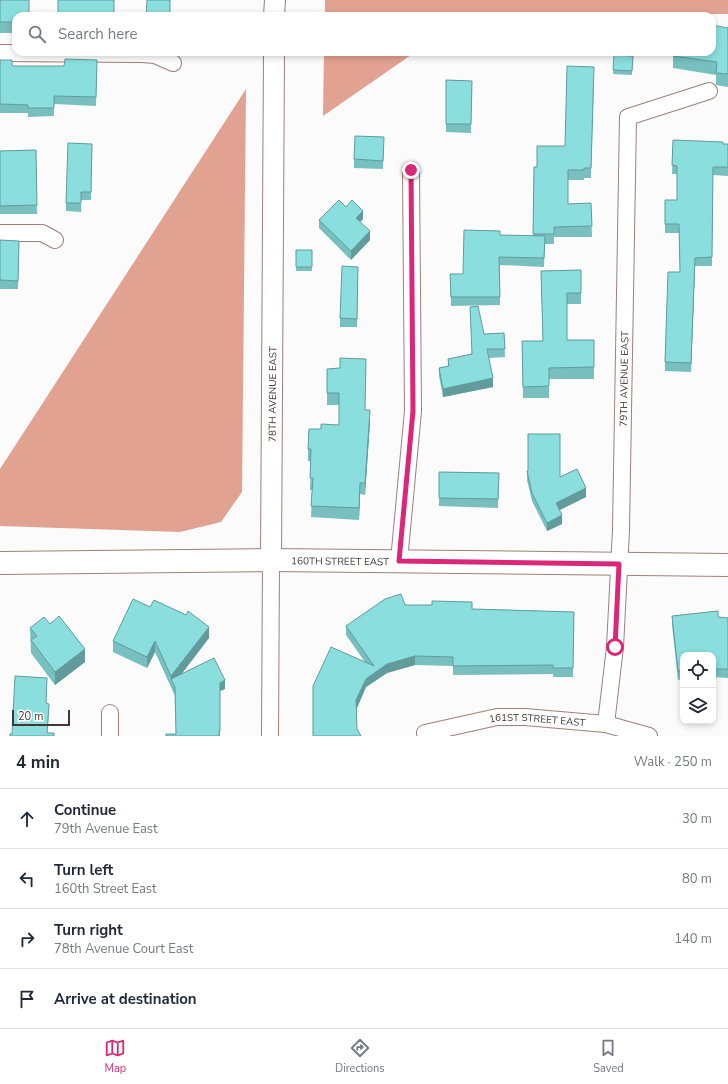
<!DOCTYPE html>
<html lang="en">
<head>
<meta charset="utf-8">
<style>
  :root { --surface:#fff; --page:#f2f2f3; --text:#1f2937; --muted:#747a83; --line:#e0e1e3; --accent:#db2777 }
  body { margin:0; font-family:"Nunito Sans",sans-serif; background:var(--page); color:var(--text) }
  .controls { position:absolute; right:12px; bottom:12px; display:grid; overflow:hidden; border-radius:8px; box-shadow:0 2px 6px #0003 }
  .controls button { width:36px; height:36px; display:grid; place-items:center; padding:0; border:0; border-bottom:1px solid var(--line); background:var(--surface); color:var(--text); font:20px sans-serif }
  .scale { position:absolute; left:12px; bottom:10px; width:58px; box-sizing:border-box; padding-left:4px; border:2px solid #423733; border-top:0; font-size:11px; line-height:14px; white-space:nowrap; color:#423733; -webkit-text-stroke:3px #fff; paint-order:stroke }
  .stop { position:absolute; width:12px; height:12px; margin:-9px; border:3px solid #db2777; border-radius:50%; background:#fff }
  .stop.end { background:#db2777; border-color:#fff; box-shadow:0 1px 4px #0008 }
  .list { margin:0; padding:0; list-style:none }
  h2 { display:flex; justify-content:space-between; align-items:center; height:52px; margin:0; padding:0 16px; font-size:17px }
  h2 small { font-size:13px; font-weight:400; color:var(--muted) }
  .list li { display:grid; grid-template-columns:26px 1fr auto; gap:12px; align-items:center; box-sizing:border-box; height:60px; padding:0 16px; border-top:1px solid var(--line) }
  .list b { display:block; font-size:15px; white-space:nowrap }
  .list p { margin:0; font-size:13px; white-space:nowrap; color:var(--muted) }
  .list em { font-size:13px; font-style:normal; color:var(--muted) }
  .icon { flex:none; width:22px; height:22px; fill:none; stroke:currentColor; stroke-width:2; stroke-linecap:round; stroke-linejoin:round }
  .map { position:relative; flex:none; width:728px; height:736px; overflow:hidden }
  .search { position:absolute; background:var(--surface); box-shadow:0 2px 6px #0003; left:12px; right:12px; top:12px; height:44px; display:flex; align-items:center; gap:10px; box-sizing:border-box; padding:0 14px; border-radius:12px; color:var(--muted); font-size:15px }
  .sheet { height:292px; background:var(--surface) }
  nav { display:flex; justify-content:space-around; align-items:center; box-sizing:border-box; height:56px; border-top:1px solid var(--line); background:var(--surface); font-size:11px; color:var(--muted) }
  nav a { display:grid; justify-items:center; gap:2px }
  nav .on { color:var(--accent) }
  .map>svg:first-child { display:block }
</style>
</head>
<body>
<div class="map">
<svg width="728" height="736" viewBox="0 0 728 736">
  <rect width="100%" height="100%" fill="#fbfbfb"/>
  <path fill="#e2a291" d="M325 0H728V14H588L568 16H325Z
    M324 52H418L411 55 323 116Z
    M246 89 242 492 221 522 180 532 0 526V469Z"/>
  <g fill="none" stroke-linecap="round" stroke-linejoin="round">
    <g stroke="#9c8179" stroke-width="18">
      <g id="minor">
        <path d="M0 53 142 54 155 55 173 63"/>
        <path d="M0 233H42L55 240"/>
        <path d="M399 561 413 411 411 170"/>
        <path d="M110 713V736"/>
        <path id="s1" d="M606 724 615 647 621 530 628 117 709 91"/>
        <path id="s2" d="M425 733 497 717H525L606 724 649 736"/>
        <path d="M270 736 271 560"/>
      </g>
    </g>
    <g stroke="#9c8179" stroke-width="22">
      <g id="tertiary">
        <path d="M274 16 275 0"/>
        <path id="s3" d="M271 560 274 52"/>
      </g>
    </g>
    <g stroke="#9c8179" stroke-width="24">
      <g id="secondary">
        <path id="s4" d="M0 563 271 560 728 565"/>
      </g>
    </g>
    <use href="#minor" stroke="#fff" stroke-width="16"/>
    <use href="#tertiary" stroke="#fff" stroke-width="20"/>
    <use href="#secondary" stroke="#fff" stroke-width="22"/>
  </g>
  <path fill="#78bfbf" d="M0 0H29V16H16V33H0Z
    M728 28V87L716 85V75L673 68V56Z
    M614 55 633 56 632 75 613 74Z
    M0 60 12 66 97 69 96 106 54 104V116L28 117V113H0Z
    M594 77 591 178H584V180H568V204L591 203 592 237H554V244H545L544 267 500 265V305L451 306 450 274H463L500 235 533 236 534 167H537L565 146Z
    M446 80 472 81 471 133 446 132Z
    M673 140 728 144V176L713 175 712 266H695L691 372 665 371V362L680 272 679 233H665V200H677V174H672Z
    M92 144 91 200H81V212L66 211V203Z
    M384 146 383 169 354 168V159Z
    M36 150 37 214H0V151Z
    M346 207 363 219 360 222 370 240 351 260 319 228V220Z
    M0 240 19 241 18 289H0Z
    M296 250H312V271H296Z
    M358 267 357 327H340V318Z
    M581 270V304H567V340H594V379H549V398H523L522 341H543L541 271Z
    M504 333 505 357 489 358 493 387 443 397 439 376V368L448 366V359L471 354 484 334Z
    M327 369 365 410 370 422 365 495 360 494 359 520 311 517 312 490H310L311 461H308V449L321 429 339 425V405H327Z
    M527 471 560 477 586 497 559 510 562 524 547 531 532 501 527 480Z
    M439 472 499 473 498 508 439 506Z
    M405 605 472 609 574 612 573 677H553V674L453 675V666L415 665 387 673 366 687 357 709 313 736 365 662 346 635V626Z
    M672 616 728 618V678L713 677V655H683V679L678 680 672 625Z
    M50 624 85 662 55 685 31 653 30 628Z
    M209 638 181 674 225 689 220 691V736H166L176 734 175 696 155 652 147 668 113 652V641Z"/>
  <path fill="#619b9b" d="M363 211V219L356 226V218Z
    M370 231V240L351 260V251Z
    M695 258V266L691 372V363Z
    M493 378V387L443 397V389Z
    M370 410V422L365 495V483Z
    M360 483V494L359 520V508Z
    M586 488V497L556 512V503Z
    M562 515V524L547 531V523Z
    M209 627V638L174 684 171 679V687V676Z
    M155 641V652L147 668V657Z
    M85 649V662L55 685V672Z
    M415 656V665L387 673 366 687 356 709V700L366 679 387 664Z
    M225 680V689L220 691V683Z
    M49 704V712L47 736Z"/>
  <path fill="#8bdede" stroke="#619b9b" d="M0 0H29V16H16V22H0Z
    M58 0H114V16H58Z
    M147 0H170V16H146Z
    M712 25 728 28V74L716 73 717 62 673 56V52H712Z
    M614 55 633 56 632 71 613 70Z
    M65 59 97 60 96 97 54 96V108H28V105L0 104V60H12V66H64Z
    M567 66 594 67 591 168H584V170H568V204L591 203 592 226 554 227V234H533L534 167H537V146H565Z
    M446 80 472 81 471 124H446Z
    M355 136 384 137 383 161 354 159Z
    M673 140 723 142V144H728V167H713L712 257 695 258 691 363 665 362 668 272H680L679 224H665V200H677V166L672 165Z
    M68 143 92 144 91 192H81V203H66Z
    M36 150 37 205 0 206V151Z
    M339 200 346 207 352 200 363 211 356 218 370 231 351 251 319 220Z
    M464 230 500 231V235L545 236 544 258 499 257 500 297H451L450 274H463Z
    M0 240 19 241 18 281 0 280Z
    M296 250H312V267H296Z
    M342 266 358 267 357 319 340 318Z
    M581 270V293H567V340H594V367L549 368V386L523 387 522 341H543L541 271Z
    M478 306 484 334 504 333 505 349H487L493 378 443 389 439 368 449 366 448 359 472 354 470 307Z
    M340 358 366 359 365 410H370L365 483H360L359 508 311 506 313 478H310L311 449H308L309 429H321V424L339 425V393H327V369L340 368Z
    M528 434H560V477L577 469 586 488 556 503 562 515 547 523 532 493 527 471H528Z
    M439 472 499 473 498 499 439 498Z
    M401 594 405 605H432V601L472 602V609L574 612 573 668H553V665L453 666V657L415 656 387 664 366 679 356 700 357 729 361 736H313V686L331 647 374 666 346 626 385 599Z
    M133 599 150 607 154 600 186 615 188 611 209 627 171 676 155 641 147 657 113 641Z
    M718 611V617L728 618V669H713V655H683V670L678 671 672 616Z
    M59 616 85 649 55 672 31 640 37 636 30 628 44 617 50 624Z
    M214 658 225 680 220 683V731H219V736H166V734H176L175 687 171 679Z
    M15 676 47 678 46 703 49 704 47 733H54V736H10V734H12Z"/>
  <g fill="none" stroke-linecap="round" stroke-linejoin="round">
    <path stroke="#db2777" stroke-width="5" d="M411 170 413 411 399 561 619 564 615 647"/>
  </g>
  <g text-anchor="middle" stroke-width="4" stroke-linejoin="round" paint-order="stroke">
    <g font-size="10" fill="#423733" stroke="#fff">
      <text dy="4" stroke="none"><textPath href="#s1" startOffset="346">79TH AVENUE EAST</textPath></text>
      <text dy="4" stroke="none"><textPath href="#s3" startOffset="166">78TH AVENUE EAST</textPath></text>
      <text dy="4" stroke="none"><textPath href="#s4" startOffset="340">160TH STREET EAST</textPath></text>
      <text dy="4" stroke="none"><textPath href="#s2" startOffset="114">161ST STREET EAST</textPath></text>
    </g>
  </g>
</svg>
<div class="controls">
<button><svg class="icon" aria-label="locate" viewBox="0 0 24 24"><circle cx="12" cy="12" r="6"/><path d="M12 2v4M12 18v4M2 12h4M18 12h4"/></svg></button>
<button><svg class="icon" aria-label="layers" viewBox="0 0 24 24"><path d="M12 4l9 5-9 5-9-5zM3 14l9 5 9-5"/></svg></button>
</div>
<div class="scale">20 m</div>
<div class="stop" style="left:615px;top:647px"></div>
<div class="stop end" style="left:411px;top:170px"></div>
<div class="search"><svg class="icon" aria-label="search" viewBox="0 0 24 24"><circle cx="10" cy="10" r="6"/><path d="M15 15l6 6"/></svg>Search here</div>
</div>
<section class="sheet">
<h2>4 min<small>Walk · 250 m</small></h2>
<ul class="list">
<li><svg class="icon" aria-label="ahead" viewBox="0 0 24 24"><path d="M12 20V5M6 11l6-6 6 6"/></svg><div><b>Continue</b><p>79th Avenue East</p></div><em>30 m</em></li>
<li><svg class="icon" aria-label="left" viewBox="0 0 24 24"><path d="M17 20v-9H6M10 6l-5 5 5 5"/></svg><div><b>Turn left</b><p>160th Street East</p></div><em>80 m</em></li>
<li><svg class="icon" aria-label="right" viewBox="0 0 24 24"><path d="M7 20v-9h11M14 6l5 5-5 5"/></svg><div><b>Turn right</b><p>78th Avenue Court East</p></div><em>140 m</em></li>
<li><svg class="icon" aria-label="arrive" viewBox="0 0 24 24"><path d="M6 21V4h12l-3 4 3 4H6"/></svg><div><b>Arrive at destination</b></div></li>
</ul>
</section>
<nav>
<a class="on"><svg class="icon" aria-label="map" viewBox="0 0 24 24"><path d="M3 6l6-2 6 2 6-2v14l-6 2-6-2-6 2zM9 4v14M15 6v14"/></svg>Map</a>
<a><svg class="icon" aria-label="directions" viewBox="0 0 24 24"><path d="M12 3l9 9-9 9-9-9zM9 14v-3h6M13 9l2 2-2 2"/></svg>Directions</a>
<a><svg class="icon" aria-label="saved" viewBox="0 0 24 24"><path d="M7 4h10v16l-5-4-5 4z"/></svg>Saved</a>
</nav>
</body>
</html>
